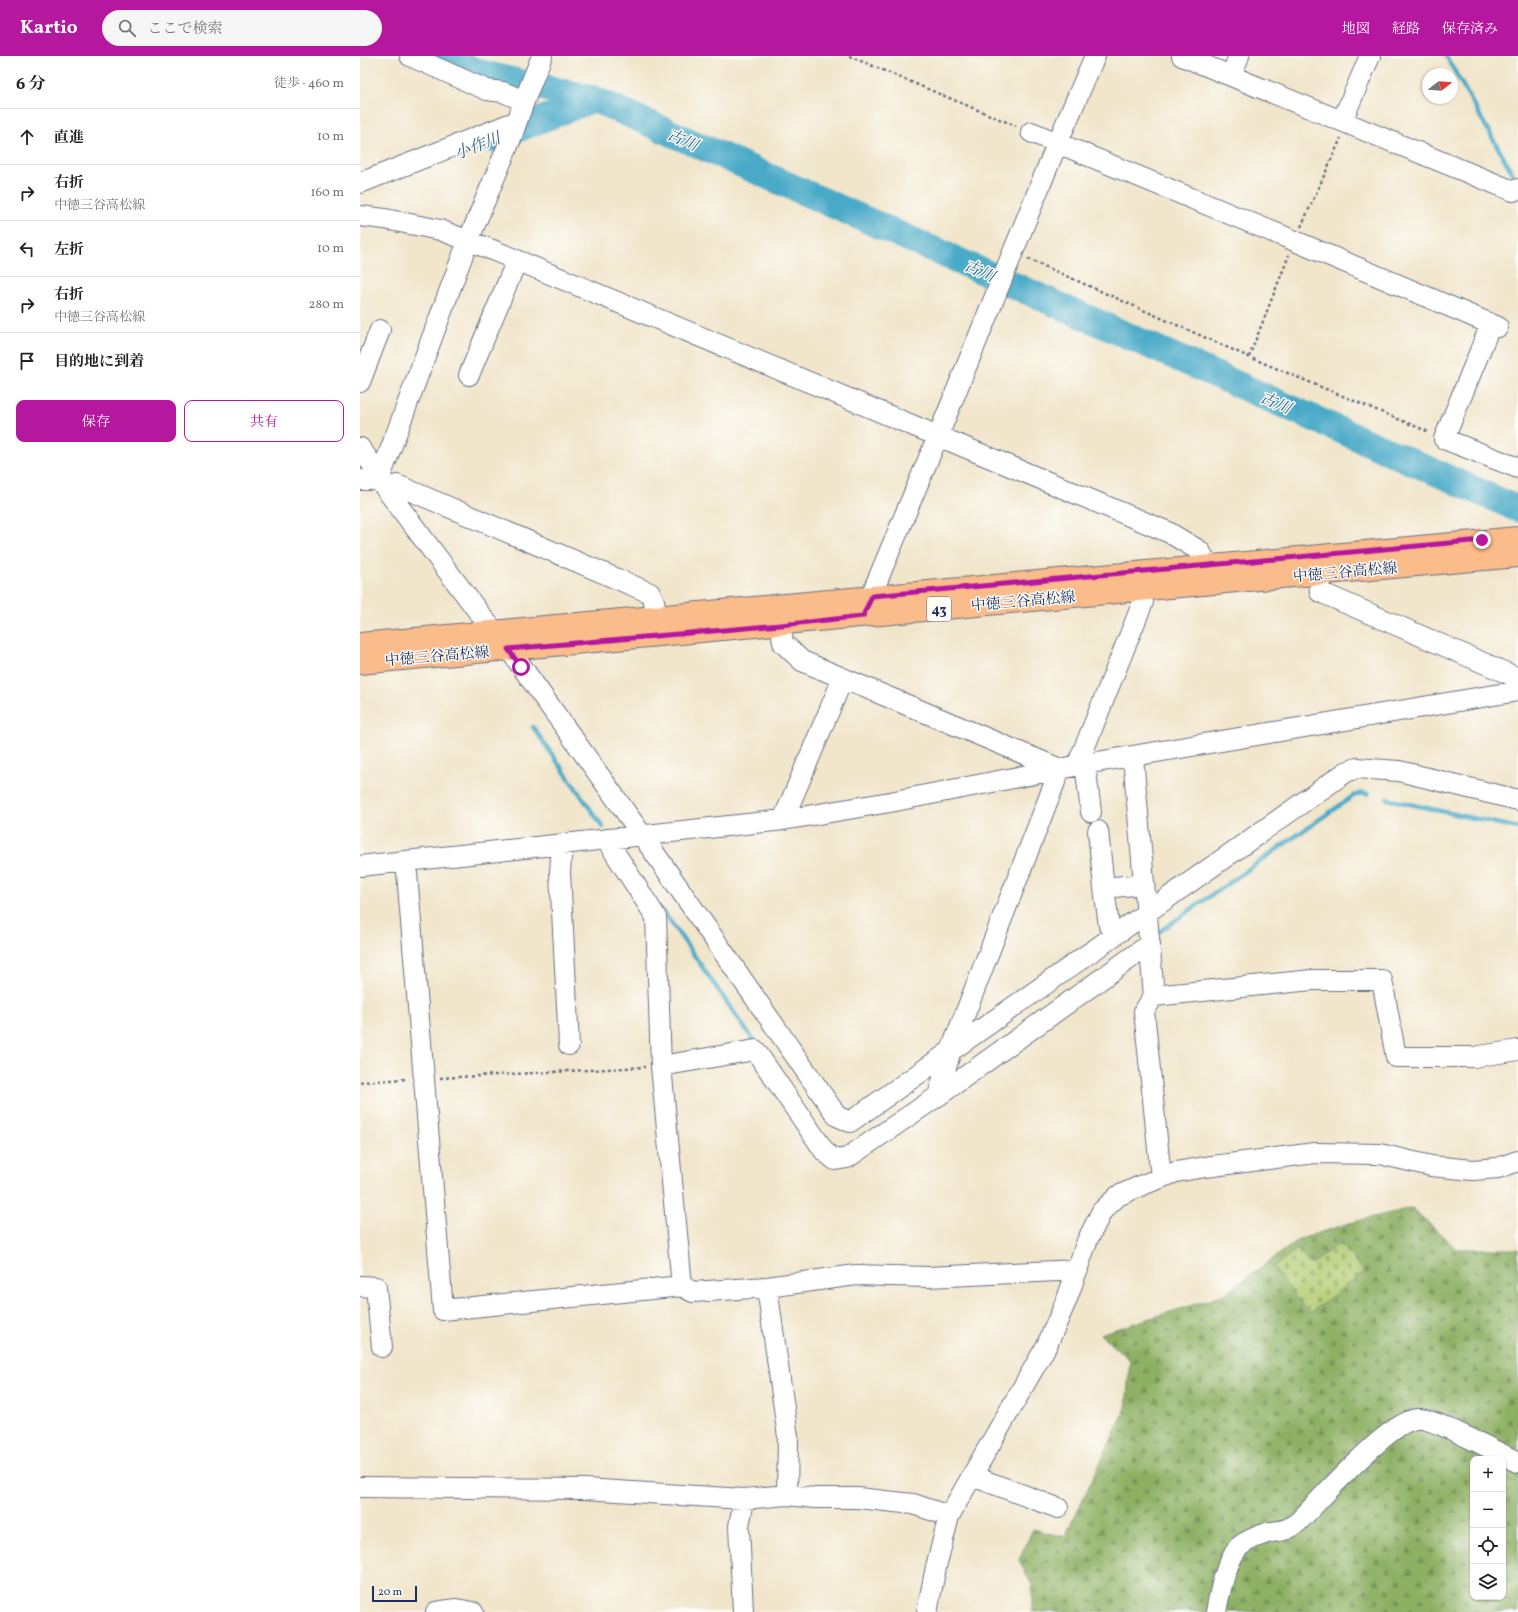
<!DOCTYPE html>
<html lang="ja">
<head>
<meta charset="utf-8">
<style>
  :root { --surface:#fff; --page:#f6f6f6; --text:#222; --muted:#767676; --line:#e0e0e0; --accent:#b5179e }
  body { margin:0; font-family:Vollkorn,"Noto Serif JP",serif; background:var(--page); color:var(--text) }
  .controls { position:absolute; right:12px; bottom:12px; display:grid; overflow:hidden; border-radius:8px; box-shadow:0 1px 3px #0004 }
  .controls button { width:36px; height:36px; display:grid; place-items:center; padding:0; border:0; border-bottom:1px solid var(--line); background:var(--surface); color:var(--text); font:20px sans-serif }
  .compass { position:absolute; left:1062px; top:12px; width:36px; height:36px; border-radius:50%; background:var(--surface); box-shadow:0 1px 3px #0004; rotate:73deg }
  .scale { position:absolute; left:12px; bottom:10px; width:45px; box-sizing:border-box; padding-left:4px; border:2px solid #1b2f5e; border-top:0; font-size:11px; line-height:14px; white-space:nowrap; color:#1b2f5e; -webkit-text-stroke:3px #fdfcf7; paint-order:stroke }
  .stop { position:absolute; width:12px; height:12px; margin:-9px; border:3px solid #b5179e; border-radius:50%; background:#fff }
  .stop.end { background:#b5179e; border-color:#fff; box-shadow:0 1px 4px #0008 }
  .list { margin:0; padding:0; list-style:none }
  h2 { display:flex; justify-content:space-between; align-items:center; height:52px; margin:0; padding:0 16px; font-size:17px }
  h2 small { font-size:13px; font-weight:400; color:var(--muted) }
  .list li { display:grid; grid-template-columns:26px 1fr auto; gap:12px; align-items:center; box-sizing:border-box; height:56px; padding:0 16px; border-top:1px solid var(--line) }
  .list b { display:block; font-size:15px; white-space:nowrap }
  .list p { margin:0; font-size:13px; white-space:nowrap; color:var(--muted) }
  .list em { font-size:13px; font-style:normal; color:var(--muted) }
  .actions { display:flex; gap:8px; padding:12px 16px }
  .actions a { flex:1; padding:9px 0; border:1px solid var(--accent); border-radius:8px; text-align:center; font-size:14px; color:var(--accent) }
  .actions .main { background:var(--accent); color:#fff }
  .icon { flex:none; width:22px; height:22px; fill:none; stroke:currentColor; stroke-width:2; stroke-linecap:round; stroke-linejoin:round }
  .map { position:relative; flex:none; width:1158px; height:1556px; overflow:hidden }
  header { display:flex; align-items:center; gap:24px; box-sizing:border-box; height:56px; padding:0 20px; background:var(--accent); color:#fff }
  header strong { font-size:19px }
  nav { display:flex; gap:22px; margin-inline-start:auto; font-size:14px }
  .search { width:280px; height:36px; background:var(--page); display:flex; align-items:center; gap:10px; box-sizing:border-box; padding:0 14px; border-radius:22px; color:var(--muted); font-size:15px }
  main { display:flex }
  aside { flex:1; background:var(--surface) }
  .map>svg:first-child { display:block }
</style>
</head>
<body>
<header>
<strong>Kartio</strong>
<div class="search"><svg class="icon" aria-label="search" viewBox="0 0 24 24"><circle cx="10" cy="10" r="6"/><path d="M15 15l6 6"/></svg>ここで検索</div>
<nav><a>地図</a><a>経路</a><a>保存済み</a></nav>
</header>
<main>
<aside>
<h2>6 分<small>徒歩 · 460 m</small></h2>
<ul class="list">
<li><svg class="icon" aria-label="ahead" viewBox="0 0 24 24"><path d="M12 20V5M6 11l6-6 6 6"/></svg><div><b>直進</b></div><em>10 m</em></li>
<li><svg class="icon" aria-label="right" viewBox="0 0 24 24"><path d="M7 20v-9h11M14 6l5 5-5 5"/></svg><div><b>右折</b><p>中徳三谷高松線</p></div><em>160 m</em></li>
<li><svg class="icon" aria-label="left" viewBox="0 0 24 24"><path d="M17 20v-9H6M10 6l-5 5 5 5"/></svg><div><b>左折</b></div><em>10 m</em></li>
<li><svg class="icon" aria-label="right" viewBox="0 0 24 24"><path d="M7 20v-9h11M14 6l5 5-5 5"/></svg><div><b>右折</b><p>中徳三谷高松線</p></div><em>280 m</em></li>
<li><svg class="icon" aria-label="arrive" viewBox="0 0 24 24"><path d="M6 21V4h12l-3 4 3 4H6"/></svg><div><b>目的地に到着</b></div></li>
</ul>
<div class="actions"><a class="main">保存</a><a>共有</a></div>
</aside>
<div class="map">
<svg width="1158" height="1556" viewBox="0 0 1158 1556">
  <defs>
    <pattern id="forest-firs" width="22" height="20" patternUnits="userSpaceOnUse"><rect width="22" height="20" fill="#8db063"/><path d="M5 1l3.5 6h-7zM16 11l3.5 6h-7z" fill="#729055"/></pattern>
    <pattern id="cemetery-stones" width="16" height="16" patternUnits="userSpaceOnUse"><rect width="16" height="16" fill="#b2cc71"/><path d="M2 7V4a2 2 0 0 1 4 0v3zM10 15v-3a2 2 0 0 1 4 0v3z" fill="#90a660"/></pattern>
  </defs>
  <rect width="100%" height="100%" fill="#fdfcf7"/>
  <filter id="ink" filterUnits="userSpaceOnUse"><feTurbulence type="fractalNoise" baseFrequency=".025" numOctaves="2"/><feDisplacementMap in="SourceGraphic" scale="8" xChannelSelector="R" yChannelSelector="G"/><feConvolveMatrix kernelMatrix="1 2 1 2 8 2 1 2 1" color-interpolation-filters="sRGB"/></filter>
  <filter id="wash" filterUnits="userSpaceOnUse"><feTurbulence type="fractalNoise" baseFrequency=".012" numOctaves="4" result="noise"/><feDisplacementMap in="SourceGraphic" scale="16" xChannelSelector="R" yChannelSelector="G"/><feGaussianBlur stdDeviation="0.9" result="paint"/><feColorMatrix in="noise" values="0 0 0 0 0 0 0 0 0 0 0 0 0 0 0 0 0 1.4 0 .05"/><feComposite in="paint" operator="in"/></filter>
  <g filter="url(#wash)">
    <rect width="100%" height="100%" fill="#f1e5ca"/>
    <path fill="url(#forest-firs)" stroke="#547060" fill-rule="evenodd" d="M1052 1152 1097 1193H1158V1556H672V1529L659 1504 673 1473 705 1481 766 1352 770 1304 740 1278 862 1240 940 1183 996 1165ZM1113 1403H1143V1541H1113Z"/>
    <path fill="url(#cemetery-stones)" stroke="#667e68" d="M980 1186 1004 1216 949 1258 913 1211 938 1193 951 1209Z"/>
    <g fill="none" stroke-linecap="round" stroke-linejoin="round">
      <path stroke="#48aac8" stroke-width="4.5" d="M1086 0 1158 127
        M173 671 243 771
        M1027 743 1158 772
        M303 855 396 988
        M796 878 993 740 1002 737 1008 738"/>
      <path stroke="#48aac8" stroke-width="27" d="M73 0 128 19 234 43 1158 453
        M132 83 234 43"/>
    </g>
  </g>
  <g filter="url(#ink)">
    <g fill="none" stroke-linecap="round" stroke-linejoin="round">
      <g stroke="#666f84" stroke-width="22">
        <path id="minor" d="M50 0 127 34 143 36 164 45
          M182 0 166 40 150 85 108 185 19 424 123 562 149 593 282 779 477 1060 490 1066 986 716 997 712 1039 715 1158 744
          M822 0 1153 135 1158 133
          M871 20 879 0
          M982 65 1010 0
          M671 76 935 185 1138 271
          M0 127 157 65
          M0 160 25 163 80 174 130 193 808 476 840 495 848 509 851 526
          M1131 268 1084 383 1158 412
          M109 319 157 204
          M0 326 20 274
          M0 392 21 420
          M0 424H19
          M26 433 37 429 290 537 294 545 299 578
          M958 501 960 536 1158 622
          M419 551 423 587 442 605 700 713 591 994 578 1040
          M505 554 578 380 697 88 735 0
          M773 701 794 940 784 955 801 1122
          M725 708 731 756
          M717 710 783 546 782 534
          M423 764 483 622
          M738 775 744 832 784 828
          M246 783 296 861 301 1010 322 1230
          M202 788 200 816 209 989
          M46 805 83 1254 322 1230 333 1236 407 1231 496 1219 568 1221 718 1214
          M0 810 423 764 530 746 725 708 1158 635
          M744 832 749 870
          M794 940 952 924H1022L1036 1001H1114L1158 994
          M301 1010 395 994 465 1096 475 1104 487 1102 578 1040 790 888
          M0 1230 16 1231 22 1291
          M407 1231 428 1381 427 1439
          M612 1420 698 1452
          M0 1431 225 1433 384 1443 427 1439 456 1442H498L553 1448 589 1460
          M76 1556 96 1553 113 1556
          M383 1556 379 1470 384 1443
          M567 1556 576 1511 589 1460 687 1289 707 1243 727 1185 742 1155 758 1140 780 1130 816 1116 845 1111 955 1097 1020 1098 1071 1110 1113 1114 1138 1112 1158 1105
          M856 1556C859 1539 867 1501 880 1490 887 1484 898 1480 907 1477 921 1474 926 1476 938 1466 959 1445 1030 1364 1057 1363 1064 1362 1072 1366 1078 1368 1105 1379 1131 1393 1158 1406"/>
      </g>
      <g stroke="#666f84" stroke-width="24">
        <path id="major" d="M0 588 1158 482
          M0 607 810 531 1158 500"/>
      </g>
      <path stroke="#666f84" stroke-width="2.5" stroke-dasharray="3 3" stroke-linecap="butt" d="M489 0 656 70
        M941 171 981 82
        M668 203 889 301 1069 376
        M889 301 929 199
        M80 1022 285 1011
        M0 1026 47 1023"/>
      <use href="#minor" stroke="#fff" stroke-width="20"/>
      <use href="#major" stroke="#fabc8b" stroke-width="22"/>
    </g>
  </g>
  <g fill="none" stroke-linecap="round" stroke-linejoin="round" filter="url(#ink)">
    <path stroke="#b5179e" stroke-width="5" d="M161 611 148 593 421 569 503 560 512 540 1122 484"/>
  </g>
  <g text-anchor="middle" stroke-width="3" stroke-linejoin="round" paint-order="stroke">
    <rect fill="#fdfcf7" stroke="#5f6c8c" stroke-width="1" x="567" y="541" width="24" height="24" rx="3"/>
    <g font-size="14" font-weight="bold" fill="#1b2f5e">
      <text x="579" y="558">43</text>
    </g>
    <g font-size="15" fill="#1b2f5e" stroke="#fdfcf7">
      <text transform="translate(985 516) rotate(-5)" y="5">中徳三谷高松線</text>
      <text transform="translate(663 545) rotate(-5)" y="5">中徳三谷高松線</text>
      <text transform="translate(77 600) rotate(-5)" y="5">中徳三谷高松線</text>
    </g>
    <g font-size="16" font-style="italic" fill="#2d6088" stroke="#fdfcf7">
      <text transform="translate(323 83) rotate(24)" y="6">古川</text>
      <text transform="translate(117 89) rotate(-21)" y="6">小作川</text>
      <text transform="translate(620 214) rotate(24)" y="6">古川</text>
      <text transform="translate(916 346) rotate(24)" y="6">古川</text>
    </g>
  </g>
</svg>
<div class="controls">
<button>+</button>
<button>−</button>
<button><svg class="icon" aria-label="locate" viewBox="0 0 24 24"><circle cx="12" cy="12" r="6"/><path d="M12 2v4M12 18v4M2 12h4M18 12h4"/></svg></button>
<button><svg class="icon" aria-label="layers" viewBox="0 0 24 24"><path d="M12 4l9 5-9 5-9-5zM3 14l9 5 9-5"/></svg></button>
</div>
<svg class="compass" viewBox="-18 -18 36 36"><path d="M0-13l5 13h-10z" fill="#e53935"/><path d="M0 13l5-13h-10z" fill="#767676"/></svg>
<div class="scale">20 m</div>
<div class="stop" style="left:161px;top:611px"></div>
<div class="stop end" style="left:1122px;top:484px"></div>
</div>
</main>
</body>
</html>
